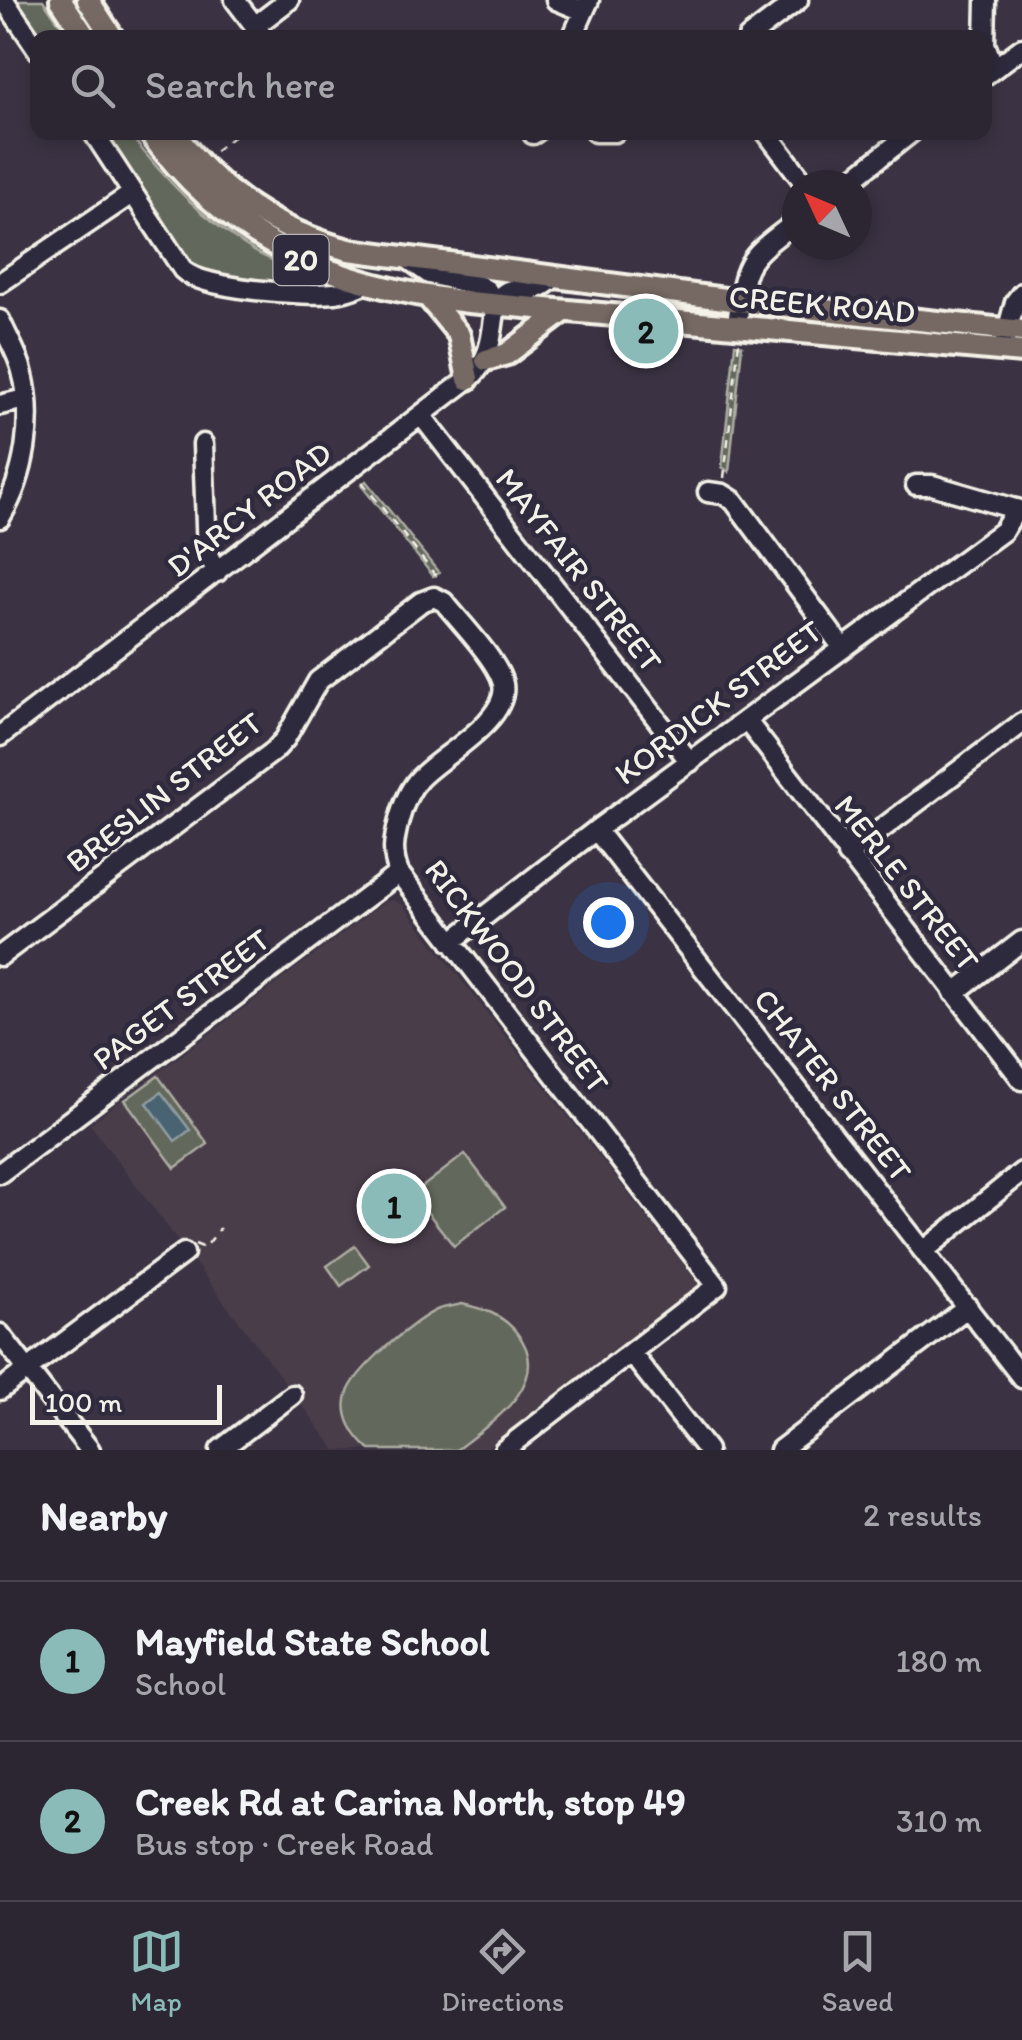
<!DOCTYPE html>
<html lang="en">
<head>
<meta charset="utf-8">
<style>
  :root { --surface:#2c2632; --page:#342e3a; --text:#f1f3f6; --muted:#a6a5ac; --line:#48434d; --accent:#8bbbb9 }
  body { margin:0; font-family:Itim,sans-serif; background:var(--page); color:var(--text) }
  .compass { position:absolute; left:782px; top:170px; width:90px; height:90px; border-radius:50%; background:var(--surface); box-shadow:0 5px 15px #0003; rotate:314deg }
  .scale { position:absolute; left:30px; bottom:25px; width:192px; box-sizing:border-box; padding-left:10px; border:5px solid #f4f1e8; border-top:0; font-size:28px; line-height:35px; white-space:nowrap; color:#f4f1e8; -webkit-text-stroke:8px #2f2a3d; paint-order:stroke }
  .you { position:absolute; left:608px; top:922px; width:35px; height:35px; margin:-25px; border:8px solid #fff; border-radius:50%; background:#1a73e8; box-shadow:0 0 0 15px #1a73e833 }
  .badge { display:grid; place-items:center; width:65px; height:65px; border-radius:50%; background:var(--accent); color:#111; font-size:32px; font-weight:700 }
  .pin { position:absolute; translate:-50% -50%; border:5px solid #fff; box-shadow:0 2px 10px #0006 }
  .list { margin:0; padding:0; list-style:none }
  h2 { display:flex; justify-content:space-between; align-items:center; height:130px; margin:0; padding:0 40px; font-size:42px }
  h2 small { font-size:32px; font-weight:400; color:var(--muted) }
  .list li { display:grid; grid-template-columns:65px 1fr auto; gap:30px; align-items:center; box-sizing:border-box; height:160px; padding:0 40px; border-top:2px solid var(--line) }
  .list b { display:block; font-size:38px; white-space:nowrap }
  .list p { margin:0; font-size:32px; white-space:nowrap; color:var(--muted) }
  .list em { font-size:32px; font-style:normal; color:var(--muted) }
  .icon { flex:none; width:55px; height:55px; fill:none; stroke:currentColor; stroke-width:2; stroke-linecap:round; stroke-linejoin:round }
  .map { position:relative; flex:none; width:1022px; height:1450px; overflow:hidden }
  .search { position:absolute; background:var(--surface); box-shadow:0 5px 15px #0003; left:30px; right:30px; top:30px; height:110px; display:flex; align-items:center; gap:25px; box-sizing:border-box; padding:0 35px; border-radius:20px; color:var(--muted); font-size:38px }
  .sheet { height:450px; background:var(--surface) }
  nav { display:flex; justify-content:space-around; align-items:center; box-sizing:border-box; height:140px; border-top:2px solid var(--line); background:var(--surface); font-size:28px; color:var(--muted) }
  nav a { display:grid; justify-items:center; gap:5px }
  nav .on { color:var(--accent) }
  .map>svg:first-child { display:block }
</style>
</head>
<body>
<div class="map">
<svg width="1022" height="1450" viewBox="0 0 1022 1450">
  <rect width="100%" height="100%" fill="#3b3343"/>
  <filter id="ink" filterUnits="userSpaceOnUse"><feTurbulence type="fractalNoise" baseFrequency=".01" numOctaves="2"/><feDisplacementMap in="SourceGraphic" scale="20" xChannelSelector="R" yChannelSelector="G"/><feConvolveMatrix kernelMatrix="1 2 1 2 8 2 1 2 1" color-interpolation-filters="sRGB"/></filter>
  <g filter="url(#ink)">
    <path fill="#4a3e4a" d="M393 900 403 905 701 1287 484 1450H336L90 1124 383 903Z"/>
    <path fill="#64685b" stroke="#acaca2" stroke-width="2.5" d="M13 0H43L69 37H38Z
      M102 133H129C165 180 203 219 254 251 275 264 306 271 323 286L215 277 195 268Z
      M735 344 742 346 729 472 722 467Z
      M366 481 439 573 433 576 361 485Z
      M158 1076 208 1144 175 1168 125 1100Z
      M465 1154 505 1207 454 1246 413 1194Z
      M355 1246 369 1265 341 1286 327 1266Z
      M462 1304C484 1309 502 1314 517 1333 556 1382 491 1423 456 1450H370C354 1437 341 1416 347 1395 353 1371 416 1318 439 1309 446 1307 454 1306 462 1304Z"/>
    <path fill="#4a6372" stroke="#8e9ca1" stroke-width="2.5" d="M161 1092 190 1130 175 1141 147 1103Z"/>
    <g fill="none" stroke-linecap="round" stroke-linejoin="round">
      <g stroke="#f4f1e8" stroke-width="25">
        <path id="minor" d="M4 0 38 50
          M235 0 264 38
          M556 0 583 11
          M986 0 985 44 994 68
          M255 26 289 0
          M572 38 589 0
          M748 38 798 0
          M984 76 1022 48
          M93 132 183 270C203 290 306 296 335 293 346 292 355 288 365 284
          M595 132H615
          M766 132 806 185
          M533 134 536 132
          M845 185 912 132
          M408 259 429 274 480 286 487 290 496 305
          M0 283 133 193
          M0 320C7 337 18 354 22 371 35 418 25 478 0 518
          M737 327C744 260 744 261 797 221
          M1005 339 1015 302 1022 293
          M0 405 25 399
          M421 415 690 762
          M203 444 207 553 217 572
          M916 485H932L1022 511
          M708 492 723 494 734 501 842 647
          M746 720 1022 1080
          M0 736 472 376C501 347 487 310 503 294 512 286 524 291 534 289 542 288 549 282 555 277
          M596 830 1022 1378
          M847 855 1022 723
          M451 942 596 830 1003 531 1017 509
          M0 956 274 751 285 739 318 681 421 602 434 597 444 602C460 622 498 661 503 684 510 720 440 756 419 779 408 791 403 805 399 820 394 840 391 853 399 873L717 1286 504 1450
          M954 993 1022 941
          M0 1173 399 873
          M925 1250 1022 1172
          M0 1334 90 1450
          M631 1353 707 1450
          M0 1390 184 1253
          M220 1450 292 1395
          M780 1450 968 1307"/>
      </g>
      <g stroke="#f4f1e8" stroke-width="28">
        <path id="major" d="M61 0 86 38
          M88 0 113 38
          M149 132C231 243 335 287 469 302L1022 352
          M174 132C217 192 278 232 349 250L740 301 1022 331
          M429 298 459 335 468 379
          M486 360 507 354 564 311"/>
      </g>
      <path stroke="#f4f1e8" stroke-width="2.5" stroke-dasharray="8 8" stroke-linecap="butt" d="M215 151 239 132
        M724 478 739 341
        M362 482 436 576 438 583
        M195 1244 205 1248 220 1228"/>
      <use href="#minor" stroke="#2f2a3d" stroke-width="18"/>
      <use href="#major" stroke="#766964" stroke-width="20"/>
    </g>
  </g>
  <g text-anchor="middle" stroke-width="9" stroke-linejoin="round" paint-order="stroke">
    <rect fill="#2f2a3d" stroke="#b9b5b5" stroke-width="2.5" x="273.5" y="235" width="55" height="50" rx="8"/>
    <g font-size="30" font-weight="bold" fill="#f4f1e8">
      <text x="301" y="270">20</text>
    </g>
    <g font-size="32" fill="#f4f1e8" stroke="#2f2a3d">
      <text transform="translate(822 304) rotate(5)" y="11">CREEK ROAD</text>
      <text transform="translate(249 509) rotate(-38)" y="11">D'ARCY ROAD</text>
      <text transform="translate(579 570) rotate(52)" y="11">MAYFAIR STREET</text>
      <text transform="translate(718 702) rotate(-37)" y="11">KORDICK STREET</text>
      <text transform="translate(164 792) rotate(-38)" y="11">BRESLIN STREET</text>
      <text transform="translate(907 883) rotate(52)" y="11">MERLE STREET</text>
      <text transform="translate(517 976) rotate(53)" y="11">RICKWOOD STREET</text>
      <text transform="translate(181 999) rotate(-37)" y="11">PAGET STREET</text>
      <text transform="translate(833 1085) rotate(52)" y="11">CHATER STREET</text>
    </g>
  </g>
</svg>
<svg class="compass" viewBox="-18 -18 36 36"><path d="M0-13l5 13h-10z" fill="#e53935"/><path d="M0 13l5-13h-10z" fill="#a6a5ac"/></svg>
<div class="scale">100 m</div>
<div class="you"></div>
<div class="pin badge" style="left:394px;top:1206px">1</div>
<div class="pin badge" style="left:646px;top:331px">2</div>
<div class="search"><svg class="icon" aria-label="search" viewBox="0 0 24 24"><circle cx="10" cy="10" r="6"/><path d="M15 15l6 6"/></svg>Search here</div>
</div>
<section class="sheet">
<h2>Nearby<small>2 results</small></h2>
<ul class="list">
<li><span class="badge">1</span><div><b>Mayfield State School</b><p>School</p></div><em>180 m</em></li>
<li><span class="badge">2</span><div><b>Creek Rd at Carina North, stop 49</b><p>Bus stop · Creek Road</p></div><em>310 m</em></li>
</ul>
</section>
<nav>
<a class="on"><svg class="icon" aria-label="map" viewBox="0 0 24 24"><path d="M3 6l6-2 6 2 6-2v14l-6 2-6-2-6 2zM9 4v14M15 6v14"/></svg>Map</a>
<a><svg class="icon" aria-label="directions" viewBox="0 0 24 24"><path d="M12 3l9 9-9 9-9-9zM9 14v-3h6M13 9l2 2-2 2"/></svg>Directions</a>
<a><svg class="icon" aria-label="saved" viewBox="0 0 24 24"><path d="M7 4h10v16l-5-4-5 4z"/></svg>Saved</a>
</nav>
</body>
</html>
